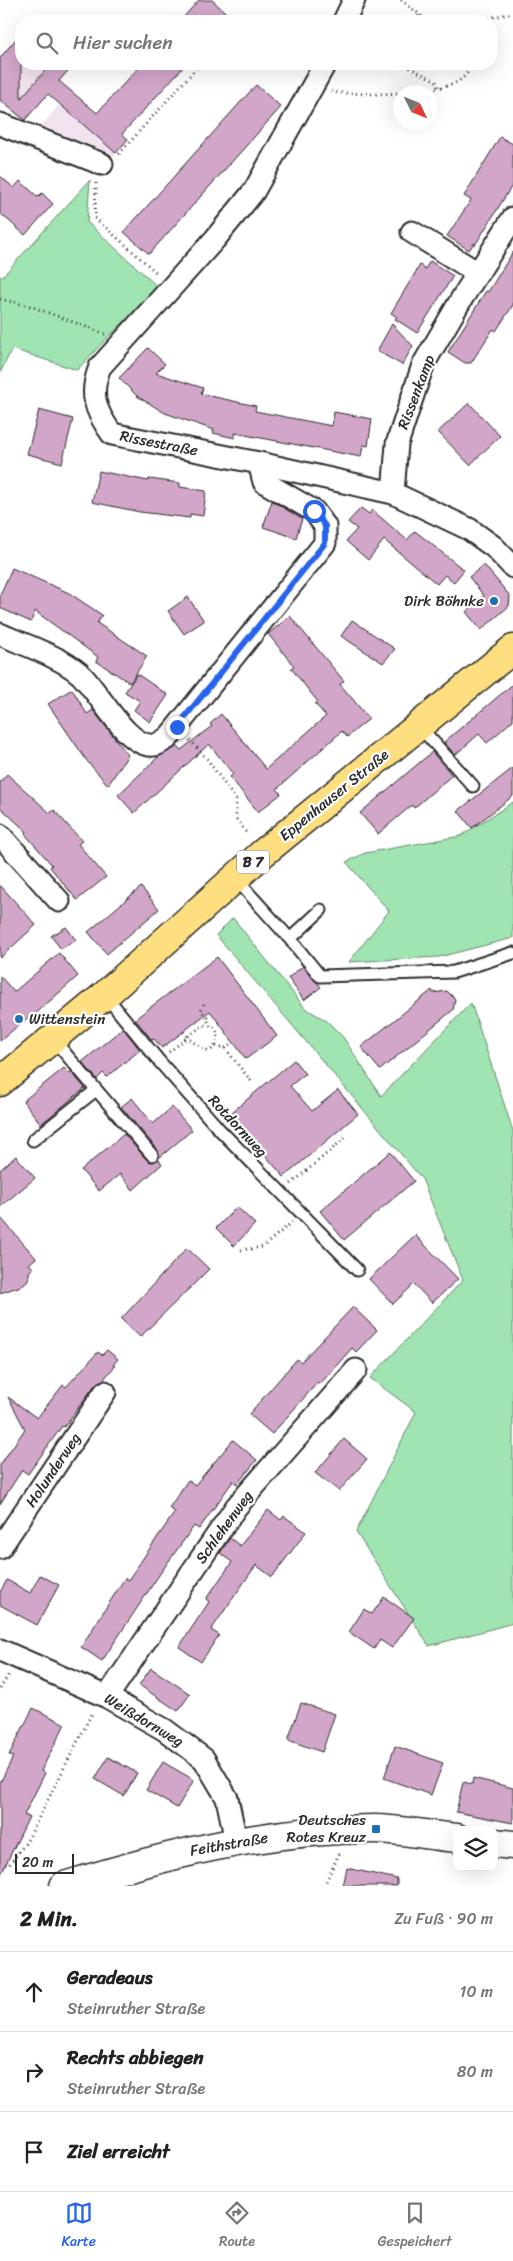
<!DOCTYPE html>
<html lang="de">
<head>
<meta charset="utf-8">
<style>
  :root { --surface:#fff; --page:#f6f6f6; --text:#222; --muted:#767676; --line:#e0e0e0; --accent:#2563eb }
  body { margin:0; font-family:Sriracha,sans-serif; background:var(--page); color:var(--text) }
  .controls { position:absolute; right:15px; bottom:15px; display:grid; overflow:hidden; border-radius:10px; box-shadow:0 5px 20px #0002 }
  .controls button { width:45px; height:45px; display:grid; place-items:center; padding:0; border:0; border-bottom:1px solid var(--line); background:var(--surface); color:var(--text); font:25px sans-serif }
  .compass { position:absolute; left:393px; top:85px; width:45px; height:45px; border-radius:50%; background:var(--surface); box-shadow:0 5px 20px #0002; rotate:133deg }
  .scale { position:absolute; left:15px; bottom:12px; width:59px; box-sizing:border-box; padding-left:5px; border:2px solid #2b2b2b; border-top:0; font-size:14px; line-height:18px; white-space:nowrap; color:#2b2b2b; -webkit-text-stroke:4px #fff; paint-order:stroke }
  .stop { position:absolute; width:15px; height:15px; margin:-11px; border:4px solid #2563eb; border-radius:50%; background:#fff }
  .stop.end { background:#2563eb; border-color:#fff; box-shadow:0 1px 5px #0008 }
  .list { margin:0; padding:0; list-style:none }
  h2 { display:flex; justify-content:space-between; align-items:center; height:65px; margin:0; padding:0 20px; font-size:21px }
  h2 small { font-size:16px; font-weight:400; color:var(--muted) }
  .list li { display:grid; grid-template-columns:32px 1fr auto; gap:15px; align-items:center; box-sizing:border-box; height:80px; padding:0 20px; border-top:1px solid var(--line) }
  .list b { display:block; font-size:19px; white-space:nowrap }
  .list p { margin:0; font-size:16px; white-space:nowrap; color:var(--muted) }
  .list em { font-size:16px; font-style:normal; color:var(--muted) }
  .icon { flex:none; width:28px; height:28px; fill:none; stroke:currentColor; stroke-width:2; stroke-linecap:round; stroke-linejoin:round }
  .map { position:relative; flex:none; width:513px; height:1886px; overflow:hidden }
  .search { position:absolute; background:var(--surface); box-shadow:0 5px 20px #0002; left:15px; right:15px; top:15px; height:55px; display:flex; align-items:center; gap:12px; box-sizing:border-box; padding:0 18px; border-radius:20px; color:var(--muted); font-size:19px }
  .sheet { height:305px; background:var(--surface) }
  nav { display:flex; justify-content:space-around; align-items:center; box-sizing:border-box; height:70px; border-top:1px solid var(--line); background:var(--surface); font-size:14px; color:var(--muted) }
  nav a { display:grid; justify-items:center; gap:2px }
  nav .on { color:var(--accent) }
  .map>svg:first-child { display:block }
</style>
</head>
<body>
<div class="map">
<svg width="513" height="1886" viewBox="0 0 513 1886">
  <rect width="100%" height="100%" fill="#fff"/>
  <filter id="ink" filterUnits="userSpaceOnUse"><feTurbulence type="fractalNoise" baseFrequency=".02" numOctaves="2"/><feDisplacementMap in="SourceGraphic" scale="10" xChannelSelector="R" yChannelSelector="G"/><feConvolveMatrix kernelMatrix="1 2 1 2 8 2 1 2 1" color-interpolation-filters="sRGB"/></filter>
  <g filter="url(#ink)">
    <path fill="#f2e4ef" d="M21 33V64H62L69 70 24 121 0 101V58Z
      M71 91 128 139 111 159 37 131Z"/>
    <path fill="#9fe4b1" stroke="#65886e" d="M90 180 87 222 160 289 110 335 77 370 12 349 0 373V276L2 277Z
      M513 802V938L439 957 349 962 389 911 346 862 365 853 461 836Z
      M233 918 305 1008 327 1021 343 1037 381 1096 471 1003 513 1131V1623L429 1646 356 1532 416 1412 370 1378 463 1280 422 1179 216 935Z"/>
    <path fill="#d2a6c9" stroke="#2b2b2b" d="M199 0H212L235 21H180Z
      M21 33V98L51 64H74L59 81 97 113 142 64H186L122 134 128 139 116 153 48 94 25 120 0 100V58Z
      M256 85 281 107 149 254 124 232Z
      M500 137 513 144V184L475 245 474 243 469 250 447 236 471 200 464 196Z
      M0 176 14 188 20 181 38 197 42 193 53 204 25 235 0 213Z
      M513 252V305L496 331 493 329 471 363H465L448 352 486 291 488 292Z
      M430 261 453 276 417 333 395 319 397 317 391 313 420 265 425 269Z
      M392 324 413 346 402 365 377 351Z
      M148 348 165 364 156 373 203 388 201 394 256 406 255 411 332 426 334 412 372 419 368 446 363 445 361 457 235 433V438L213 433 214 430 165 413 137 396 119 378Z
      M469 403 500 436 470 465 438 432Z
      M39 410 73 419 62 463 27 454Z
      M99 471 148 481 149 479 180 483V487L206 491 203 516 190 514V518L140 512 92 502Z
      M272 501 302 519 296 538 263 527Z
      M361 508 369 514 372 510 407 540 415 531 464 570 454 582 445 575 437 584 384 540 368 560 346 541 357 529 348 522Z
      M484 565 510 596 509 606 481 630 466 612 484 596 469 577Z
      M12 568 69 593 102 615 97 623 147 656 130 683 96 661 98 657 35 611 31 622 0 608V595Z
      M188 597 204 621 184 634 168 611Z
      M290 616 344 681 340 684 369 719 347 737 342 731 277 789 281 794 258 812 230 777 233 774 209 744 134 813 118 795 158 757 177 746 181 750 212 726 210 724 221 714 266 769 326 716 315 704 318 702 291 668 294 666 268 634Z
      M352 620 395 649 383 663 341 636Z
      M137 674 168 695 150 722 134 710 140 701 125 692Z
      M513 684V720L487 743 479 734 455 755 444 742Z
      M72 689 87 714 93 710 128 755 108 785 87 761 48 704Z
      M432 752 452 775 414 808 412 805 378 834 360 813Z
      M513 768V796L472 828 458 811Z
      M7 774 50 813 54 810 82 841 78 844 106 877 77 900 50 867 52 865 25 834 27 832 0 807V782Z
      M0 885 36 925 0 958Z
      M141 887 159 909 107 954 88 932Z
      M66 927 76 940 61 949 51 936Z
      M59 953 78 976 33 1016 32 1014 0 1041V976L14 992Z
      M217 957 277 1036 246 1059 210 1011 162 1048 154 1039 152 1040 135 1019Z
      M303 966 321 987 304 1000 288 978Z
      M432 990 433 993 447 991 455 999 453 1010 380 1070 361 1047Z
      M123 1028 140 1050 107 1077 103 1073 97 1079 82 1062Z
      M294 1060 305 1074 290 1086 312 1111 338 1090 358 1114 284 1177 241 1127 236 1131 225 1118Z
      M64 1068 69 1073 71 1072 85 1088 41 1124 23 1101Z
      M132 1098 153 1124 172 1107 192 1130 159 1158 158 1150 121 1107Z
      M124 1134 147 1160 153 1162 158 1159 162 1164 133 1190 120 1174 99 1191 81 1170Z
      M390 1152 414 1181 344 1240 320 1211Z
      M16 1156 35 1178 0 1207V1170Z
      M237 1207 255 1224 234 1246 216 1228Z
      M0 1217 36 1258 29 1264 33 1268 29 1272V1277L27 1281 21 1286 0 1293Z
      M415 1235 458 1279 432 1303 414 1284 393 1304 369 1279Z
      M187 1248 209 1269 140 1337 121 1319Z
      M353 1307 377 1330 356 1352 352 1348 320 1384 318 1382 272 1434 249 1414 297 1359 301 1362Z
      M107 1350 118 1359 113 1365 115 1366 103 1380 95 1385 64 1427 62 1426 28 1474 22 1470 0 1504V1465L25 1429 8 1397 37 1418 63 1385 66 1387 98 1352 102 1355Z
      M344 1439 367 1459 339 1491 315 1473Z
      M233 1440 257 1460 237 1484 233 1481 199 1529 194 1526 161 1572 102 1661 81 1647 125 1578 128 1580 175 1512 169 1508 188 1480 195 1485Z
      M268 1510 281 1520 284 1516 306 1532 272 1577 256 1565 211 1630 219 1635 201 1662 179 1647 209 1602 206 1599 232 1562 220 1553 230 1538 240 1546Z
      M40 1575 59 1585 37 1625 0 1605V1592L7 1580 30 1593Z
      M384 1597 414 1618 392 1648 380 1640 374 1649 349 1632 364 1609 372 1614Z
      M151 1668 190 1694 178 1711 139 1685Z
      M301 1703 335 1714 322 1752 288 1740Z
      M33 1708 65 1724 41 1771 45 1773 24 1815 29 1817 0 1876V1783L13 1757 9 1755Z
      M395 1746 443 1763 431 1795 384 1778Z
      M108 1757 137 1773 124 1796 95 1779Z
      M163 1762 194 1780 177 1808 146 1790Z
      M473 1778 513 1788V1823L456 1812 463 1782 472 1784Z
      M347 1868 397 1879V1886H343Z"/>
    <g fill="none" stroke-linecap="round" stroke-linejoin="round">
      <g stroke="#2b2b2b" stroke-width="15">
        <path id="lane" d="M419 726 473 786
          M235 878 290 939 320 976 454 972 513 953
          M290 939 321 910
          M105 995 159 1061 218 1128 357 1270
          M53 1039 152 1155
          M33 1140 96 1090"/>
      </g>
      <g stroke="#2b2b2b" stroke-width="25">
        <path id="street" d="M344 21 354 0
          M325 64 254 191 215 239 100 367C89 394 95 411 112 434L259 463 393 493 469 529 494 547 513 567
          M0 124 102 164
          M412 232 478 273
          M393 493 397 444 423 365 462 298 513 218
          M0 634C24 645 59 656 79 673 98 689 127 750 155 745 159 744 164 740 168 738L325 543V526L314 511 264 482 259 463
          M0 835 59 901
          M0 1548 105 1392
          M0 1650 107 1697 165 1730 204 1759 227 1798 236 1841
          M107 1697 236 1507 356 1370"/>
      </g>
      <g stroke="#2b2b2b" stroke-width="31">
        <path id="secondary" d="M494 1843 513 1845
          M64 1886C166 1855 267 1829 374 1829 401 1829 429 1836 457 1838"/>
      </g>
      <g stroke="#2b2b2b" stroke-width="31">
        <path id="primary" d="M0 1082 105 995 263 853 513 649"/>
      </g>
      <path stroke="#2b2b2b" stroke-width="3" stroke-dasharray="1 4" stroke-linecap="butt" d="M401 0 428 21
        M417 21 419 15
        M474 21 513 13
        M408 64 407 66 436 81 438 88C454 84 466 81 471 64
        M331 92C366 95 404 95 438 88
        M119 154 200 64
        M96 183 95 218 158 274
        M0 299 30 306 105 334
        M190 740 207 759 236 800V819L248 835
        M204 1004 201 1010 207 1017 209 1025
        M216 1046 225 1048 251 1081
        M225 1048 233 1042
        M169 1052 203 1025 214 1026C220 1036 219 1043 210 1051 198 1048 191 1040 183 1032
        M291 1184 345 1138
        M241 1250 263 1247 292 1222
        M0 1689 9 1674
        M0 1864 9 1865 27 1841 92 1713
        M324 1886 340 1852"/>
      <use href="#lane" stroke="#fff" stroke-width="11"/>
      <use href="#street" stroke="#fff" stroke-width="21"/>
      <use href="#secondary" stroke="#fff" stroke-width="28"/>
      <use href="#primary" stroke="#fedf80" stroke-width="28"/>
    </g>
  </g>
  <g fill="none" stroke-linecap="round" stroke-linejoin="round" filter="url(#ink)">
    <path stroke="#2563eb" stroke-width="6" d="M177 727 325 543V526L314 511"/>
  </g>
  <g fill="#1f6fb2" stroke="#fff" stroke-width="2">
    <circle cx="494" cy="601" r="5"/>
    <circle cx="19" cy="1019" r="5"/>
    <rect x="371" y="1824" width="10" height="10" rx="2.5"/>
  </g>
  <g text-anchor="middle" stroke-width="4.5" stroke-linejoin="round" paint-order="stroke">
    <rect fill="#fff" stroke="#6b6b6b" stroke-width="1" x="237" y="850.5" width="32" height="23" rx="4"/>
    <g font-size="14" font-weight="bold" fill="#2b2b2b">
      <text x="253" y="867">B 7</text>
    </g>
    <g font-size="15" fill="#2b2b2b" stroke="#fff">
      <text transform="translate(416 392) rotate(-69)" y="5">Rissenkamp</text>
      <text transform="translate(159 443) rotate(11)" y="5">Rissestraße</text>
      <text transform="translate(334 795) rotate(-39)" y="5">Eppenhauser Straße</text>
      <text transform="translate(238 1126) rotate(47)" y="5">Rotdornweg</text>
      <text transform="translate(53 1470) rotate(-56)" y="5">Holunderweg</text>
      <text transform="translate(224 1527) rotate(-54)" y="5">Schlehenweg</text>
      <text transform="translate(144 1720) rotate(31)" y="5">Weißdornweg</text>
      <text transform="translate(229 1844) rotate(-10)" y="5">Feithstraße</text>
    </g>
    <g font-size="15" fill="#2b2b2b" stroke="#fff" text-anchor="end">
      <text x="484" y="606">Dirk Böhnke</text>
      <text x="29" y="1024" text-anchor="start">Wittenstein</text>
      <text x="366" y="1825">Deutsches<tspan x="366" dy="17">Rotes Kreuz</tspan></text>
    </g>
  </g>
</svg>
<div class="controls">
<button><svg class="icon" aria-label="layers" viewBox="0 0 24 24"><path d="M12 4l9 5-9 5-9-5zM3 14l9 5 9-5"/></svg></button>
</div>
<svg class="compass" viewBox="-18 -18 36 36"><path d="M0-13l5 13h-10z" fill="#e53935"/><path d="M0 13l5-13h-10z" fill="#767676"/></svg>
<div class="scale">20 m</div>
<div class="stop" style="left:314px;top:511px"></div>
<div class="stop end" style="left:177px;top:727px"></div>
<div class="search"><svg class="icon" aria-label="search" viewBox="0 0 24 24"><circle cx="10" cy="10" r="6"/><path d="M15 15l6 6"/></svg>Hier suchen</div>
</div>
<section class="sheet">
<h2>2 Min.<small>Zu Fuß · 90 m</small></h2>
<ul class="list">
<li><svg class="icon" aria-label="ahead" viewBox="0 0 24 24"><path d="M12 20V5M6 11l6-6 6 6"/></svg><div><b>Geradeaus</b><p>Steinruther Straße</p></div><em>10 m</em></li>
<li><svg class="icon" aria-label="right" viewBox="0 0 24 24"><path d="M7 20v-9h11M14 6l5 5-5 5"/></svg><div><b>Rechts abbiegen</b><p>Steinruther Straße</p></div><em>80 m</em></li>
<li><svg class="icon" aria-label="arrive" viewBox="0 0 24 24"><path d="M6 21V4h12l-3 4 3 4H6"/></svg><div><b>Ziel erreicht</b></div></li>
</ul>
</section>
<nav>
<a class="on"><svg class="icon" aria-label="map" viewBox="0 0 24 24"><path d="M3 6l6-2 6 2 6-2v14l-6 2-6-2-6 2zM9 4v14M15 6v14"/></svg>Karte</a>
<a><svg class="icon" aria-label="directions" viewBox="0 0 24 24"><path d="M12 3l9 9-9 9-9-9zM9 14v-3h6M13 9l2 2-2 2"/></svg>Route</a>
<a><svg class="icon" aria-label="saved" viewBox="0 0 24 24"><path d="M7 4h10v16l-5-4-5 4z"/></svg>Gespeichert</a>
</nav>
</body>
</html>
